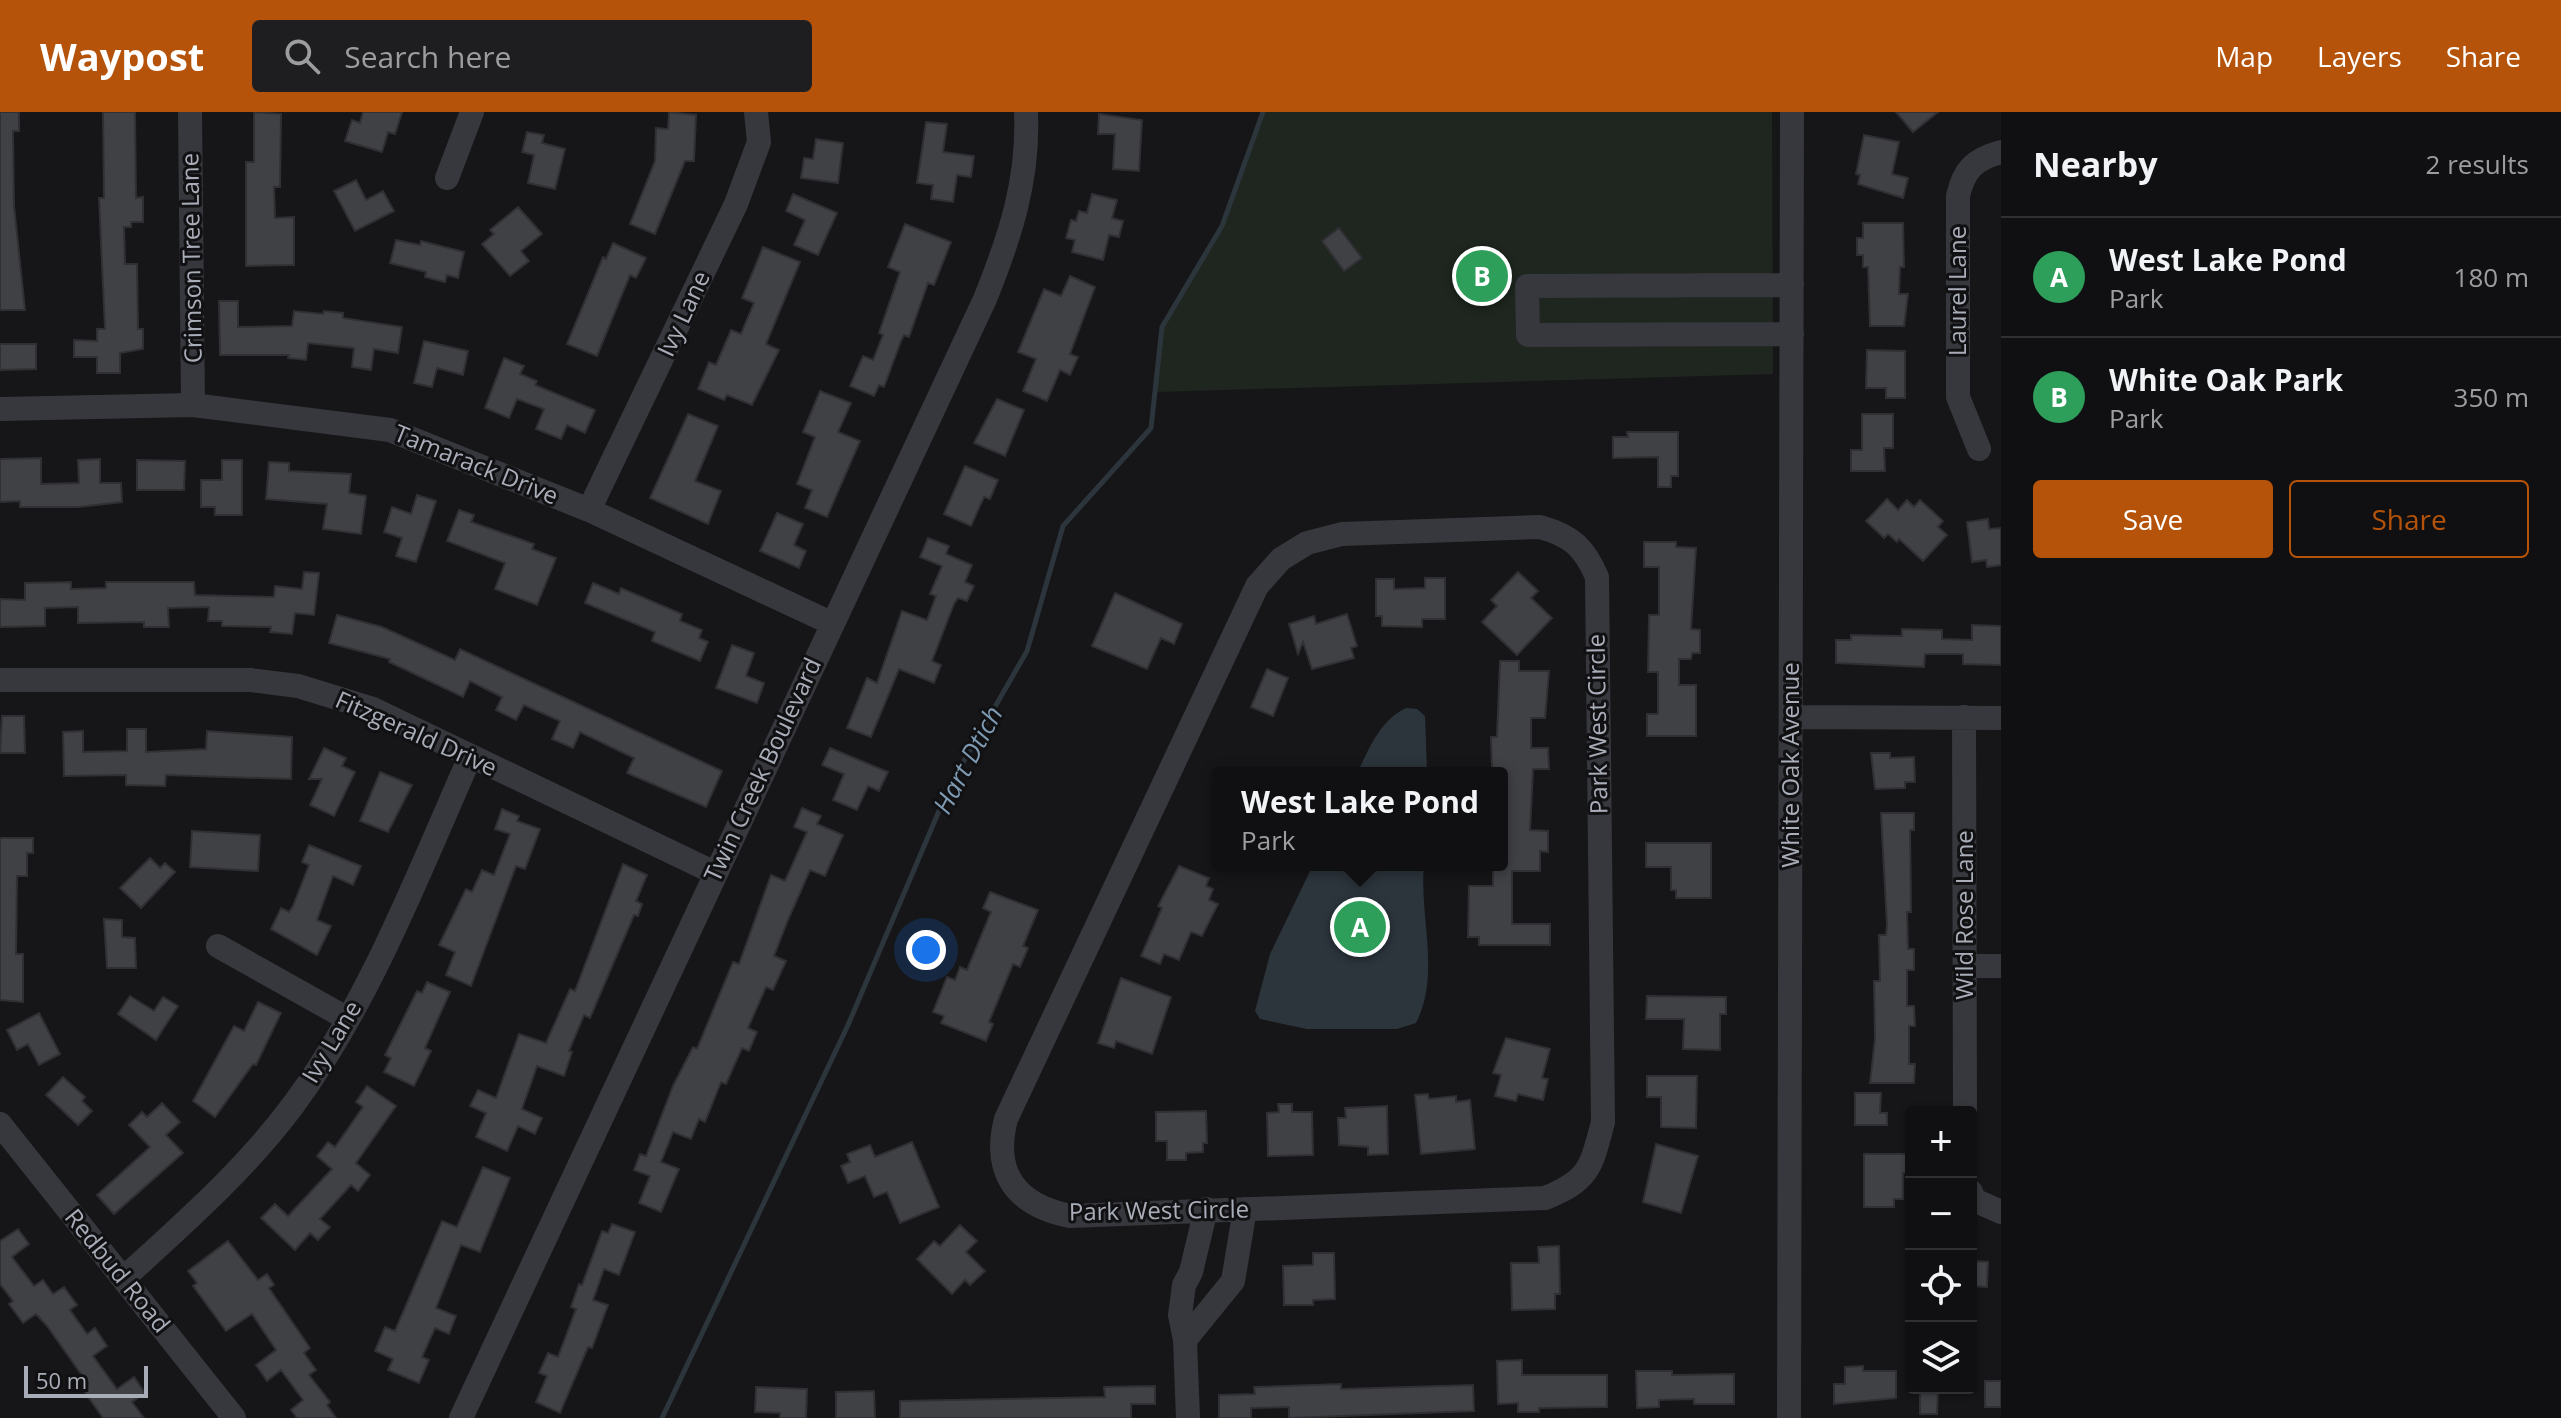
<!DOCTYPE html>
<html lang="en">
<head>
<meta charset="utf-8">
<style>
  :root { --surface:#101012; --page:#1e1e20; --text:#f1f3f6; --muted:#9c9d9f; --line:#303032; --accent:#b45309 }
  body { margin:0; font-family:"Open Sans",sans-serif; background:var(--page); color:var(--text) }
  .controls { position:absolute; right:24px; bottom:24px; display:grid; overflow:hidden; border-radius:8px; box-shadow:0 2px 6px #0004 }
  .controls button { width:72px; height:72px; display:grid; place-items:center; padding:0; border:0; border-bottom:2px solid var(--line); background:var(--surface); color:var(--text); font:40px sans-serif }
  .scale { position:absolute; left:24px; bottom:20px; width:124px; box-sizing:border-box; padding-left:8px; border:4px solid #a8adb8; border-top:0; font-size:22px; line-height:28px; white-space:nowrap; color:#a8adb8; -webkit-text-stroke:6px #111113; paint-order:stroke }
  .you { position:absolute; left:926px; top:838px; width:28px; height:28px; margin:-20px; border:6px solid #fff; border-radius:50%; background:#1a73e8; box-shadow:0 0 0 12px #1a73e833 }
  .badge { display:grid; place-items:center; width:52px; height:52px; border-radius:50%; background:var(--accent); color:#fff; font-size:26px; font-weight:700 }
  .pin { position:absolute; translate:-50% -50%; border:4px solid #fff; box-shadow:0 2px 8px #0006 }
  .popup { position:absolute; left:1212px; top:655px; width:296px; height:104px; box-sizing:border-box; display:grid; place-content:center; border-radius:8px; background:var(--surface); filter:drop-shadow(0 2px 6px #0005); font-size:26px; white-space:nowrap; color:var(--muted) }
  .popup b { font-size:30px; color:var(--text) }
  .popup::after { content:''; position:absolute; left:50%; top:100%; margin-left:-16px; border:16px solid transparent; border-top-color:var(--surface) }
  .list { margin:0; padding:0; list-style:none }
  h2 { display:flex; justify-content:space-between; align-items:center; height:104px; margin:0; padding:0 32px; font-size:34px }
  h2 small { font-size:26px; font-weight:400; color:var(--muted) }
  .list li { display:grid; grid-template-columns:52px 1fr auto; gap:24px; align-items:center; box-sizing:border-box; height:120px; padding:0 32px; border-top:2px solid var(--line) }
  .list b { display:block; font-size:30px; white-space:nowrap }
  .list p { margin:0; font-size:26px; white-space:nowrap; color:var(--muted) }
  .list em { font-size:26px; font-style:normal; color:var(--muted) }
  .actions { display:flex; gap:16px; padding:24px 32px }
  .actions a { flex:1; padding:18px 0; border:2px solid var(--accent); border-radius:8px; text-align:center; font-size:28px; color:var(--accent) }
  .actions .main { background:var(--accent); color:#fff }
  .icon { flex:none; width:44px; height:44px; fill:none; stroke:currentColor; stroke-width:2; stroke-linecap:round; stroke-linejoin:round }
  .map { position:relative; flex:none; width:2001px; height:1306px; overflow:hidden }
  header { display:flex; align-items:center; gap:48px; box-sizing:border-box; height:112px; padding:0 40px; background:var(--accent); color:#fff }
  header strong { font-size:38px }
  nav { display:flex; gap:44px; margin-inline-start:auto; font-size:28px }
  .search { width:560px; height:72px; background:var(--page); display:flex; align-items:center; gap:20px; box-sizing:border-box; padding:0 28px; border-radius:8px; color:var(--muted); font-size:30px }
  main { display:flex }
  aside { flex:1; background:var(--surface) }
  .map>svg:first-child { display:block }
</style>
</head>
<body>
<header>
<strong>Waypost</strong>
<div class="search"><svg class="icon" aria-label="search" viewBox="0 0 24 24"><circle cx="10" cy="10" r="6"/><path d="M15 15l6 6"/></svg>Search here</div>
<nav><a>Map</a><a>Layers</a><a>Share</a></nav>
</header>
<main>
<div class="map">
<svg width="2001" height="1306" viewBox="0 0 2001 1306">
  <rect width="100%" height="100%" fill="#161618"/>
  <path fill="#1e261f" d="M1263 0H1772L1773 262 1155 280 1162 215 1222 114Z"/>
  <path fill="#2c353c" d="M1406 596 1417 597 1425 604 1427 661H1357C1370 636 1379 609 1406 596Z
    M1313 753H1424C1419 805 1441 862 1416 911L1397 917H1307L1260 907 1255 899 1270 842Z"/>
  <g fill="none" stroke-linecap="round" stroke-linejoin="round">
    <path stroke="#2c353c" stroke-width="5" d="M662 1306 848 913 950 673 1027 539 1063 414 1151 316 1162 215 1222 114 1263 0"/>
  </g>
  <path fill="#404145" stroke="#303034" stroke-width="2" d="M0 0H19V19H13L14 94 25 198H0Z
    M103 0H135L136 86 143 85V110H131V115H124L125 152H137L138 217H143V237L120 241V261H97V245H74V228L97 229V217H105L99 86H104Z
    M254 0 281 2 280 75H274L275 106 294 105V153L246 154V50H254Z
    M363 0H402L395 22 388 20 382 40 345 29 352 8 360 11Z
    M669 0 696 3 694 49H685L655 122 630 112 655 49 656 16 668 17Z
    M1896 0H1938L1913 20Z
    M1099 2 1142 8 1139 59 1113 57 1115 22H1098Z
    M926 10 947 12 943 40 974 44 971 65 957 63 953 90 931 87 933 73 917 71Z
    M527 20 544 23 542 31 565 37 555 77 528 71 534 43 522 40Z
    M1864 23 1899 30 1892 62 1908 66 1903 86 1858 72 1860 63 1856 62Z
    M816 27 843 31 838 71 801 66 804 46 813 47Z
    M356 68 366 88 383 79 394 99 355 119 334 79Z
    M793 82 837 101 818 143 794 133 805 108 786 99Z
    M1092 82 1117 88 1112 106 1123 109 1119 125 1109 123 1103 148 1072 140 1075 128 1066 126 1071 108 1076 109 1079 99 1087 101Z
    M518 95 542 122 521 139 529 149 510 164 482 132 494 122 490 118Z
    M1863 111H1903L1904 155H1900L1899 182H1908L1904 214H1870L1868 155H1863V143H1857V126H1863Z
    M905 112 951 130 934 173 928 171 909 225 904 223 901 229 884 275 879 273 874 284 850 274 863 244 873 248 883 223 879 221 900 160 888 155Z
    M1339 116 1362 146 1344 159 1322 129Z
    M396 128 420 133 421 129 464 140 458 166 447 163 445 170 425 165 426 160 390 151Z
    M613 131 646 146 636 166 630 163 597 244 567 232 603 145 606 147Z
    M763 135 800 150 766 232 779 238 752 293 727 283 724 288 698 277 709 250 716 253 731 218 741 222 754 191 742 186Z
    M1070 164 1095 175 1070 242 1078 245 1070 263 1060 258 1047 289 1023 279 1036 247 1018 240 1044 177 1061 184Z
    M219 189H238V215L292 214 294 199 323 202 324 199 343 201V206L402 215 398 241 374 237 371 258 352 255 354 236 308 231 306 248 288 246 289 243H220Z
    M424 229 468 239 463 263 437 256 432 275 414 271Z
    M0 232H36V257L0 258Z
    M1867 238 1905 239V286H1886V276H1866Z
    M504 246 524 254 520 262 537 269 535 273 595 298 585 321 567 313 561 327 536 317 544 297 517 287 509 306 485 296Z
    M820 279 851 291 838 320 860 329 827 405 805 396 812 378 797 372 815 325 803 320Z
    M997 287 1024 298 1005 344 974 331Z
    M688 302 718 314 695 369 721 379 708 412 650 386Z
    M1862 302H1893V336H1884L1885 359H1851V338H1862Z
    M1627 320H1678V364H1671V375H1658V345L1613 346V325H1628Z
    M41 346V372L79 371 78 348 100 347V371H121L122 390 79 395H20V389L0 390V347Z
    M137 348 185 349 184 378H137Z
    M222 348H242V403H215V395H201V368H222Z
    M269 350 289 351V359L351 362 349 381 366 384 361 422 323 417 327 392 266 387Z
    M965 354 998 368 990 387 984 385 971 414 944 402Z
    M417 383 436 389 416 450 396 444 402 426 384 420 392 395 411 402Z
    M1887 387 1898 398 1907 388 1914 395 1920 388 1943 409 1938 415 1947 423 1923 449 1899 427 1897 430 1888 422 1884 426 1866 409Z
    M459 398 474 403 471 410 534 432 532 437 556 446 537 493 495 477 505 451 447 429Z
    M777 401 803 412 794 433 806 439 799 456 760 439Z
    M1988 407 1989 417 2001 416V453L1987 455 1986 448 1972 450 1967 410Z
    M928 426 949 434 946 442 972 453 965 470 974 474 967 489 958 486 954 492 932 549 941 553 934 571 899 557 871 625 847 616 867 566 877 571 902 499 927 508 936 484 930 482 942 454 920 445Z
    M1644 430H1676V435L1696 436 1691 517 1700 518V541H1692L1691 547H1679V573H1696V624H1647V602H1658V560H1648L1649 503H1659V455H1644Z
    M304 460 319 461 314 503 295 501 292 522 270 520 271 515 222 514V509H208L209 495 168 496 169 515H144V510L78 511V495L45 496V514L0 515V487L25 488V471L71 470V477L106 476V470H194L195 483 274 485 275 474 302 477Z
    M1518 460 1538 479 1531 486 1552 506 1517 543 1482 510 1497 494 1491 488Z
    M1425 466H1445V507H1422V515L1382 514V504H1376V467H1394V477L1425 476Z
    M593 471 619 482 621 476 682 502 680 509 702 518 699 526 708 530 700 549 652 529 655 520 585 491Z
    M1115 481 1182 512 1174 532 1161 526 1147 557 1092 534Z
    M1347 502 1357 534 1351 536 1354 546 1312 557 1303 530 1298 542 1289 512 1314 504 1316 512Z
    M337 503 382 515 455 548 460 537 722 659 706 695 627 661 634 646 580 620 573 636 552 627 560 609 524 593 516 608 496 598 502 585 470 569 463 585 389 550 390 547 329 531Z
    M1972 513 2001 514V553L1963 552V542H1925L1924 555 1836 551V528H1851V523L1902 524V517L1942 518V527L1972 528Z
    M732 533 754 541 746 564 764 571 757 591 716 576Z
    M1500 549H1519V559H1549L1545 606H1531V636H1548L1549 657H1533L1530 718 1548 719V740L1540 739V759H1512V812H1550V833H1479V825H1468L1469 774H1493V753H1502V661H1496V656H1492L1491 625H1497Z
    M1267 557 1288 566 1273 604 1251 595Z
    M2 604H24L25 641H0Z
    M127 617H146V640L206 637 207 619 292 625 291 667 166 663 165 674 126 673V663L64 664 63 620 83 619V640L127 639Z
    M324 636 346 646 342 654 355 660 334 704 310 693 322 667H309Z
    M830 636 888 660 879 679 868 674 857 698 833 688 844 662 822 653Z
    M1871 641H1890V646L1914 645 1915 670H1905V676L1875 677Z
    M380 660 412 673 388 720 360 709Z
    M802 696 821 704 817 712 843 723 825 764 810 758 788 808 774 844 786 849 773 878 766 875 748 916 757 920 749 939 742 936 726 972 721 970 705 1010 699 1007 691 1027 673 1020 661 1050 679 1057 661 1100 639 1091 650 1064 634 1058 640 1042 646 1044 673 974 693 935 697 937 733 850 739 852 771 763 785 769 807 720 794 715Z
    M502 697 519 704 517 709 540 717 525 757 516 754 471 874 446 863 455 840 439 833 466 777 472 780 482 758 494 763 510 722 495 717Z
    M1881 701H1914V718H1910L1911 800H1907L1908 837H1914V858H1907V894H1914L1915 914H1909V952H1915L1914 971H1870L1875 927 1874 869H1880L1879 823H1886L1887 813Z
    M192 719 260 723 258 759 190 755Z
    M0 726H33V741H27V764H17L16 842H23V890L0 888Z
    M1646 731H1711V786H1676V778H1671V755H1646Z
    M309 733 361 754 353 773 333 764 317 808 331 814 317 843 271 817 281 796 289 800 293 794 309 753 302 750Z
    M150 746 160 756 165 751 175 760 141 796 120 776Z
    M623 752 647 763 636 789 642 792 638 804 634 803 590 906 584 903 569 939 572 940 564 964 537 954 522 997 542 1006 535 1022 518 1014 507 1039 476 1025 486 1001 470 994 478 978 496 986 519 922 546 931 570 877 575 879Z
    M1179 754 1209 766 1206 774 1213 777 1209 788 1218 792 1202 824 1191 820 1179 848 1164 842 1160 852 1141 844 1162 796 1158 794Z
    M990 780 1038 798 1023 834 1028 836 1020 855 1013 852 989 910 993 912 986 929 941 911 944 904 933 900 947 865 955 868 960 855 967 858 991 800 983 796Z
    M104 807 122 808V825L135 826 136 856H107Z
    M1121 866 1171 885 1152 942 1116 929 1114 936 1098 931Z
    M427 870 450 880 425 936 431 939 414 974 384 960 391 946 385 943 417 879 422 881Z
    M130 884 154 899 163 885 178 894 156 928 118 902Z
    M1647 884 1726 885V902H1720V938L1683 937 1684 907H1646Z
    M258 890 281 901 256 953 253 952 215 1005 193 989 234 914 244 919Z
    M39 901 60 942 39 953 28 932 17 938 7 918Z
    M1506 926 1550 937 1542 966 1548 967 1543 988 1518 982 1516 989 1495 984 1501 963 1493 961Z
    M1647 964H1697L1696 1016 1661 1015V985H1647Z
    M63 965 85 985 82 989 92 999 78 1013 46 983Z
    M367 974 396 994 356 1051 370 1063 358 1079 351 1073 320 1107 330 1115 318 1128 310 1121 295 1138 261 1106 275 1092 288 1104 332 1057 317 1044 328 1030 335 1035 363 995 356 990Z
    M1855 981H1881L1880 1001H1887V1013H1855Z
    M1428 982 1429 987 1456 984V990L1470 988 1475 1037 1421 1042 1415 983Z
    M162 991 180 1010 166 1023 183 1041 114 1102 97 1083 150 1035 129 1013 142 1000 147 1005Z
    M1278 992H1292V1000H1312L1313 1043 1268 1044 1267 1001 1279 1000Z
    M1387 994 1388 1042 1368 1043V1035L1339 1033 1338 1006H1346L1345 996Z
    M1206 999 1207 1031H1203V1040L1186 1041V1048H1167V1029H1156V1000Z
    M912 1030 939 1095 900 1111 887 1080 874 1085 865 1064 848 1071 841 1054 850 1050 847 1042 870 1033 875 1045Z
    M1656 1032 1698 1044 1681 1101 1643 1090Z
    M1864 1042H1911V1061H1903V1087H1894V1095H1864Z
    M483 1055 510 1066 480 1140 461 1133 436 1196 456 1204 449 1222 435 1216 422 1245 429 1248 419 1271 388 1258 393 1247 375 1239 385 1215 395 1219 442 1109 457 1115Z
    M612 1112 635 1120 619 1163 604 1157 593 1188 608 1193 592 1236 588 1235 560 1301 536 1290 547 1264 539 1261 548 1241 558 1245 576 1197 571 1195 579 1172 582 1173 602 1119 608 1121Z
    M960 1113 977 1129 966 1140 985 1159 970 1173 965 1168 952 1182 917 1147 934 1129 940 1134Z
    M18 1117 29 1132 12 1145 34 1174 43 1168 53 1182 64 1175 77 1193 70 1198 87 1222 95 1216 107 1234 93 1244 117 1277 134 1265 145 1281 132 1290 144 1306H103L82 1276 88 1272 47 1214 36 1202 23 1211 9 1192 13 1189 0 1172V1129Z
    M228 1129 258 1168 267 1162 274 1173 269 1176 310 1236 304 1241 316 1258 309 1263 330 1290 327 1293 336 1306H297L291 1298 303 1288 281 1258 267 1269 256 1253 276 1238 252 1202 226 1219 193 1174 197 1171 188 1159Z
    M1559 1134 1560 1182H1555V1197L1512 1198 1511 1151H1539L1538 1135Z
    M1313 1141H1334L1335 1187 1313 1188V1193H1284L1283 1154 1313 1153Z
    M1971 1149 1988 1150 1987 1175 1971 1174Z
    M1522 1248V1263H1607V1295L1539 1296V1300H1518V1291L1498 1292 1497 1249Z
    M1863 1254V1259H1896V1286L1834 1292V1272H1845V1255Z
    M1636 1259H1672V1263L1734 1262V1292H1694V1287L1659 1288V1295L1637 1296Z
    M1985 1269H2001V1295H1985Z
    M1341 1272V1277L1473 1273 1474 1299 1289 1306V1295L1251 1296V1306H1219V1283L1255 1282 1254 1275Z
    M1155 1274V1292H1131V1306H900V1289L1105 1285 1104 1275Z
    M756 1275 807 1277 806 1306H780V1301L755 1300Z
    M1920 1276H1938L1937 1302H1920Z
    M874 1279 875 1306H836V1280Z"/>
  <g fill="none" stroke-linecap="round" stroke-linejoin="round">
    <path stroke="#37383d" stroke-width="24" d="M190 0 193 293
      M447 66 472 0
      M1792 222 1528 223 1527 174 1792 173
      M0 297 193 293 390 318 589 398 831 511
      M1979 337 1958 285V84C1964 57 1975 47 2001 40
      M589 398 736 92 759 30 756 0
      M1540 415C1572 424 1584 435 1597 465L1603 1010C1591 1055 1590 1068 1545 1086L1070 1104C1016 1093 992 1061 1006 1007L1257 474 1281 447 1307 431 1342 422Z
      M0 568H250L298 574 373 597 715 761
      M1791 605 2001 606
      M1964 605 1965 1000
      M218 834 348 907
      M1965 854H2001
      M0 1012 234 1306
      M1971 1080 1974 1088 2001 1100
      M124 1166C184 1111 245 1058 294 992 370 889 418 762 470 645
      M1185 1228 1233 1169 1245 1097
      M461 1306 985 187C1010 125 1029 68 1026 0
      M1188 1306 1185 1228 1180 1203 1184 1173 1191 1160 1206 1097
      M1789 1306 1792 0"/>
  </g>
  <g text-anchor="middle" stroke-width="6" stroke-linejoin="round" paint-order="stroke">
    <g font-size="24" fill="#a8adb8" stroke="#111113">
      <text transform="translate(192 146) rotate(-91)" y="8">Crimson Tree Lane</text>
      <text transform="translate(1958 179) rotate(-90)" y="8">Laurel Lane</text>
      <text transform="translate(684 202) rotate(-65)" y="8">Ivy Lane</text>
      <text transform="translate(476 353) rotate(22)" y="8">Tamarack Drive</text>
      <text transform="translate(1598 612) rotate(-91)" y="8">Park West Circle</text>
      <text transform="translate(416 622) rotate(24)" y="8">Fitzgerald Drive</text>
      <text transform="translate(1791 653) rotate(-90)" y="8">White Oak Avenue</text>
      <text transform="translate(763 658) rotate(-65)" y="8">Twin Creek Boulevard</text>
      <text transform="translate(1965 803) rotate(-90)" y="8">Wild Rose Lane</text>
      <text transform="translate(332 930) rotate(-59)" y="8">Ivy Lane</text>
      <text transform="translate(1159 1099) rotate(-1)" y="8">Park West Circle</text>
      <text transform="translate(117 1159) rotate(51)" y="8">Redbud Road</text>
    </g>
    <g font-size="26" font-style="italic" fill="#7f9bb3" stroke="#111113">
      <text transform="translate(968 648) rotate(-62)" y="9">Hart Dtich</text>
    </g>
  </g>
</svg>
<div class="controls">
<button>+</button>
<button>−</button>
<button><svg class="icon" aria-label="locate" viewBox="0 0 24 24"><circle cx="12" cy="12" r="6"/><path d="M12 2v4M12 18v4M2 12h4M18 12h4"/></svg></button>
<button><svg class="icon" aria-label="layers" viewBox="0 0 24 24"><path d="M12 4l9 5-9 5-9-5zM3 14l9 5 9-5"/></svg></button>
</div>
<div class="scale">50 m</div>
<div class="you"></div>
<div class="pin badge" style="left:1360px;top:815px;background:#2e9e5b">A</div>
<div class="popup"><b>West Lake Pond</b>Park</div>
<div class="pin badge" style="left:1482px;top:164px;background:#2e9e5b">B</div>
</div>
<aside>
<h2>Nearby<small>2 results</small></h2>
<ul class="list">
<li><span class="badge" style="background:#2e9e5b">A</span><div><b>West Lake Pond</b><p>Park</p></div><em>180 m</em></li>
<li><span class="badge" style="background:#2e9e5b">B</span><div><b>White Oak Park</b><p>Park</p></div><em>350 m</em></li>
</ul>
<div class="actions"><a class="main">Save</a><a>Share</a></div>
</aside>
</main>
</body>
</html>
